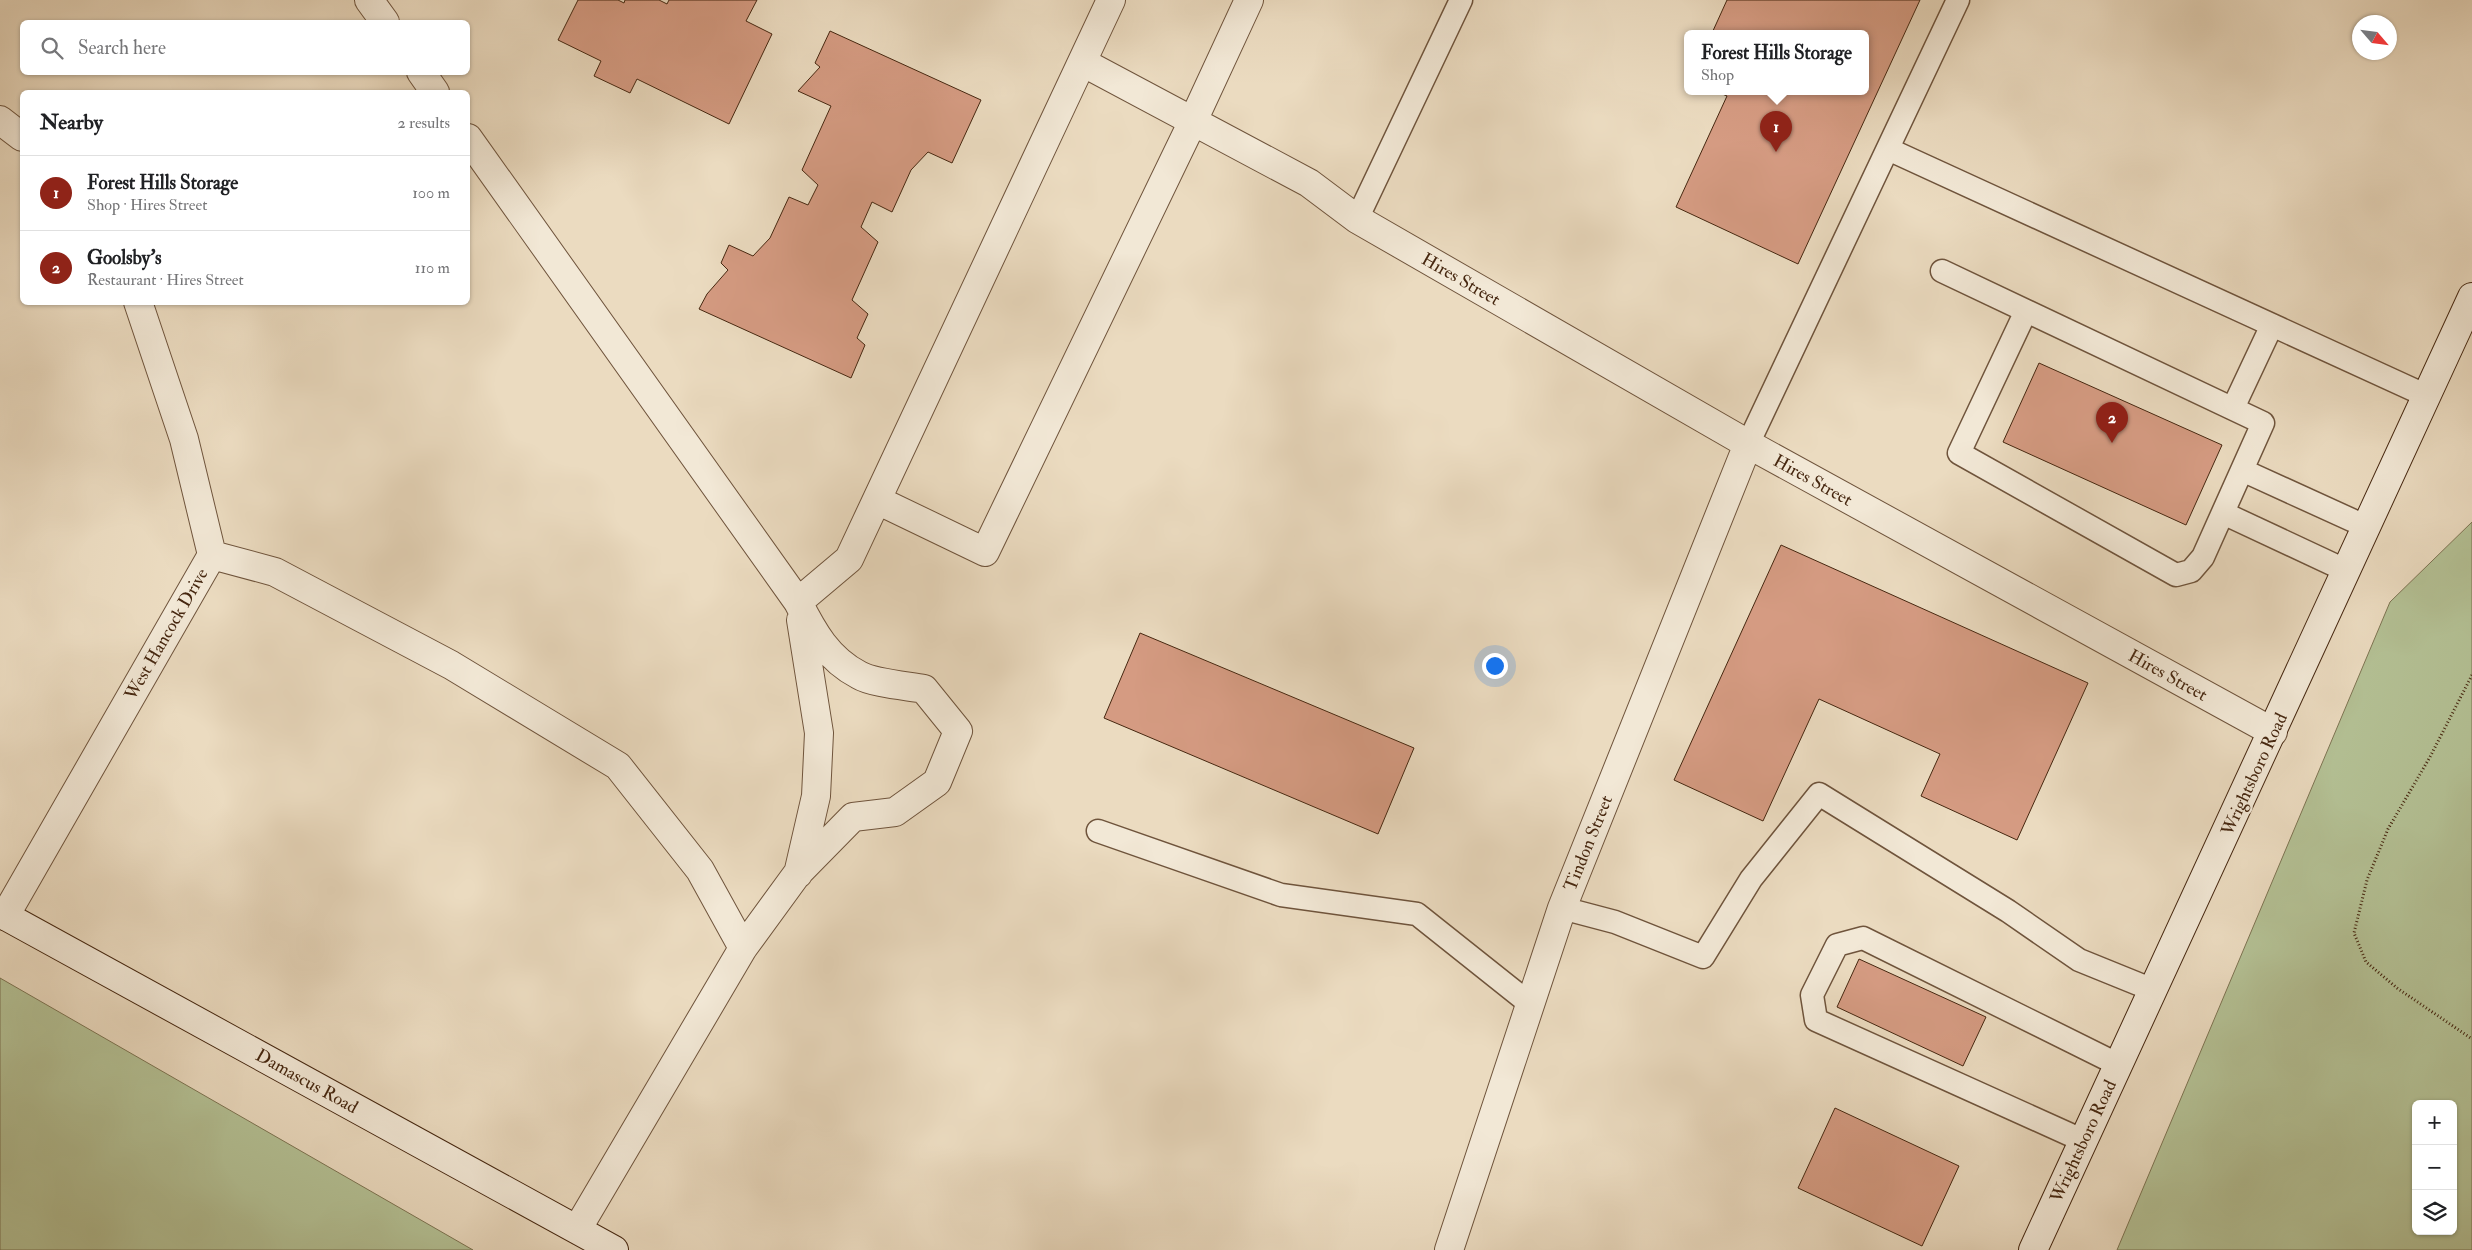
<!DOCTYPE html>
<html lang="en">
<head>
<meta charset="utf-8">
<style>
  :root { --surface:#fff; --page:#f6f6f6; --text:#202124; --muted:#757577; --line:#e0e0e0; --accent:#8f2418 }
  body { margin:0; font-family:"IM FELL Double Pica",serif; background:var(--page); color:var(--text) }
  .controls { position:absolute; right:15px; bottom:15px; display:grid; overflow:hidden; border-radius:8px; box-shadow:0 1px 4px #0004 }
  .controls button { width:45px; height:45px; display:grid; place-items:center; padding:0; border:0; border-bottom:1px solid var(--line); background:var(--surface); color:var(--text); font:25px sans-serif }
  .compass { position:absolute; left:2352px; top:15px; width:45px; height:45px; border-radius:50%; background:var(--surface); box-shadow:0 1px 4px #0004; rotate:118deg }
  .you { position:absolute; left:1494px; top:665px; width:18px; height:18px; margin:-12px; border:4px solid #fff; border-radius:50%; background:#1a73e8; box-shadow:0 0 0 8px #1a73e833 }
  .badge { display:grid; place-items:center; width:32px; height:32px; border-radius:50%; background:var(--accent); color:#fff; font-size:16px; font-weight:700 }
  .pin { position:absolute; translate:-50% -41px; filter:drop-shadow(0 1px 2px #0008) }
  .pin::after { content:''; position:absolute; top:26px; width:18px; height:15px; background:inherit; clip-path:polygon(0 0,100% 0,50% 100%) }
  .popup { position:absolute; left:1684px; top:30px; width:185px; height:65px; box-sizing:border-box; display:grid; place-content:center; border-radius:8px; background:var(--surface); filter:drop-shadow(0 1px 4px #0005); font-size:16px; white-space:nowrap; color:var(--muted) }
  .popup b { font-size:19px; color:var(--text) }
  .popup::after { content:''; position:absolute; left:50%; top:100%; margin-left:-10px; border:10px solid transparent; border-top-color:var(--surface) }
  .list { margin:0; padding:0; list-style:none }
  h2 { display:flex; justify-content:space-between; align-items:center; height:65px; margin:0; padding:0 20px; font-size:21px }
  h2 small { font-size:16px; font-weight:400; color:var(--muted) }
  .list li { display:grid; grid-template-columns:32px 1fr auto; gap:15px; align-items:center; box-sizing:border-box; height:75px; padding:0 20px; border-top:1px solid var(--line) }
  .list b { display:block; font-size:19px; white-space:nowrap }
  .list p { margin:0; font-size:16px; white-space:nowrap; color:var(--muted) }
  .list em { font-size:16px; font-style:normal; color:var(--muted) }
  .icon { flex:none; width:28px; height:28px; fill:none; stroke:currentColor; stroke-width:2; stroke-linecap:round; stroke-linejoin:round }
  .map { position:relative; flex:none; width:2472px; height:1250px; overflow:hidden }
  .search { position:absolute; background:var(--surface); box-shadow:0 1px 4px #0004; left:20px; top:20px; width:450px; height:55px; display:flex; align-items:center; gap:12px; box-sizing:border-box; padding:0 18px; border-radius:8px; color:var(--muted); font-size:19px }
  .panel { position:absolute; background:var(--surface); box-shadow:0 1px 4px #0004; left:20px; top:90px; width:450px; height:215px; border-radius:8px }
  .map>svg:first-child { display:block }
</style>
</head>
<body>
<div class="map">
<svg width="2472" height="1250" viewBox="0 0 2472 1250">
  <rect width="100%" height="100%" fill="#ebdbc0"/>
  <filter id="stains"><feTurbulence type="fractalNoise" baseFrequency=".004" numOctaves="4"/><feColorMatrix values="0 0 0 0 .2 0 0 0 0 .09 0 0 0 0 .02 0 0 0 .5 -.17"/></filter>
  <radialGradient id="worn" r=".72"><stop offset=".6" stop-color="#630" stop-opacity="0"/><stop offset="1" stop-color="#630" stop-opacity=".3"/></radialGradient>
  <path fill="#b4c195" stroke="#7d7452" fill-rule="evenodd" d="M2472 522V1250H2117L2390 602ZM2416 1104H2453V1231H2416Z
    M0 978 473 1250H0Z"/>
  <path fill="#d59b82" stroke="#462710" d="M578 0H618L624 3 625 0H659L667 4 669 0H757L746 21 772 34 729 124 637 79 630 93 594 76 601 61 558 40Z
    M1727 0H1920L1798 264 1676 207 1727 96 1715 91H1865V33H1712Z
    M830 31 981 100 952 163 928 152 911 170 892 212 872 202 861 227 878 242 852 300 868 314 857 338 865 345 851 378 699 309 707 294 728 270 721 263 729 245 753 256 770 238 789 197 808 205 818 185 802 170 831 106 798 91 820 67 815 63Z
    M2039 363 2222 445 2186 525 2003 442Z
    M1781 545 2088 683 2017 840 1921 796 1940 754 1819 699 1763 821 1674 780Z
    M1140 633 1414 748 1378 834 1104 718Z
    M1859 959 1986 1017 1963 1066 1837 1007Z
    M1835 1108 1959 1166 1922 1246 1798 1188Z"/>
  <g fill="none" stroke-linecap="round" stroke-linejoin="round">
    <g stroke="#6f543c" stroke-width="25">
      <path id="lane" d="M1888 149 2427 396
        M1357 219 1461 0
        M1942 271 2263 423 2203 557 2191 571 2176 575 1959 453 2026 311
        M2233 408 2272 325
        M1748 444 1958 0
        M2242 470 2367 527
        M2223 513 2347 571
        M1098 831 1281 895 1417 914 1530 1004
        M1562 908 1615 922 1703 957 1751 879 1819 794 2008 911 2079 960 2153 990
        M2084 1141 1816 1020 1812 995 1837 945 1863 938 2119 1065"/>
    </g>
    <g stroke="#6f543c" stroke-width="30">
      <path id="street" d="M369 0 385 22
        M1082 62 1309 183 1357 219 1748 444 2273 732
        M421 72 435 92
        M0 120 22 137
        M468 138 798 602C813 632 828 659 859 675 872 683 908 686 924 689L958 731 937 782 895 812 853 817 797 874 743 948 578 1228
        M877 500 985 552 1193 121 1249 0
        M212 555 275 572 451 665 618 766 700 870 743 948
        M798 602 849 559 1111 0
        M798 874 816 796 819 733 801 620
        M5 916 212 555 184 439 138 302
        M1449 1250 1562 908 1748 444"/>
    </g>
    <g stroke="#462710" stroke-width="30">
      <path id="secondary" d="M0 913 614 1250
        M2033 1250 2472 297"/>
    </g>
    <path stroke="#462710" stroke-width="3" stroke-dasharray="1 2.5" stroke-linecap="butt" d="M2472 675 2430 757 2388 829 2367 880 2354 933 2366 962 2397 988 2472 1039"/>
    <use href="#lane" stroke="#f2e8d6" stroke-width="22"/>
    <use href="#street" stroke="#f2e8d6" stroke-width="28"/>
    <use href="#secondary" stroke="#f2e8d6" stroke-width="28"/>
  </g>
  <g text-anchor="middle" stroke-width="4.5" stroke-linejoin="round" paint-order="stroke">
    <g font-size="18" fill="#462710" stroke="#f2e8d6">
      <text transform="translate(1461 279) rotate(30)" y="6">Hires Street</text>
      <text transform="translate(1813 480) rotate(29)" y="6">Hires Street</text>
      <text transform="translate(166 634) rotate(-60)" y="6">West Hancock Drive</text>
      <text transform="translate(2168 675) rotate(29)" y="6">Hires Street</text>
      <text transform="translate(2254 774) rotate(-65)" y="6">Wrightsboro Road</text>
      <text transform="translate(1588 843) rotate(-68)" y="6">Tindon Street</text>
      <text transform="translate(307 1081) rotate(29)" y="6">Damascus Road</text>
      <text transform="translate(2083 1141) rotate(-65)" y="6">Wrightsboro Road</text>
    </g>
  </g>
  <rect width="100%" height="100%" filter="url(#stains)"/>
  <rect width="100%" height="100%" fill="url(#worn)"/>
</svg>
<div class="controls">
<button>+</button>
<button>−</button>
<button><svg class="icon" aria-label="layers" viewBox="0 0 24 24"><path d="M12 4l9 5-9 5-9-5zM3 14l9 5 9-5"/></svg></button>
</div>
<svg class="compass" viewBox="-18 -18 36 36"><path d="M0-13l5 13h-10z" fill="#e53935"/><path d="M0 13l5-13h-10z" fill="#757577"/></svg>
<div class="you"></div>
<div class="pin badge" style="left:1776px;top:152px">1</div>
<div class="popup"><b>Forest Hills Storage</b>Shop</div>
<div class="pin badge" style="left:2112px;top:443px">2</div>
<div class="search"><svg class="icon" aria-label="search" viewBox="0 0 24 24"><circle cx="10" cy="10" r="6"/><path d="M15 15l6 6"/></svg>Search here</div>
<section class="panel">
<h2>Nearby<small>2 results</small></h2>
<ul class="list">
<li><span class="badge">1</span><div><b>Forest Hills Storage</b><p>Shop · Hires Street</p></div><em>100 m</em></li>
<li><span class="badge">2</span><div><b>Goolsby's</b><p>Restaurant · Hires Street</p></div><em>110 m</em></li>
</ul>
</section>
</div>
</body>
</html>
